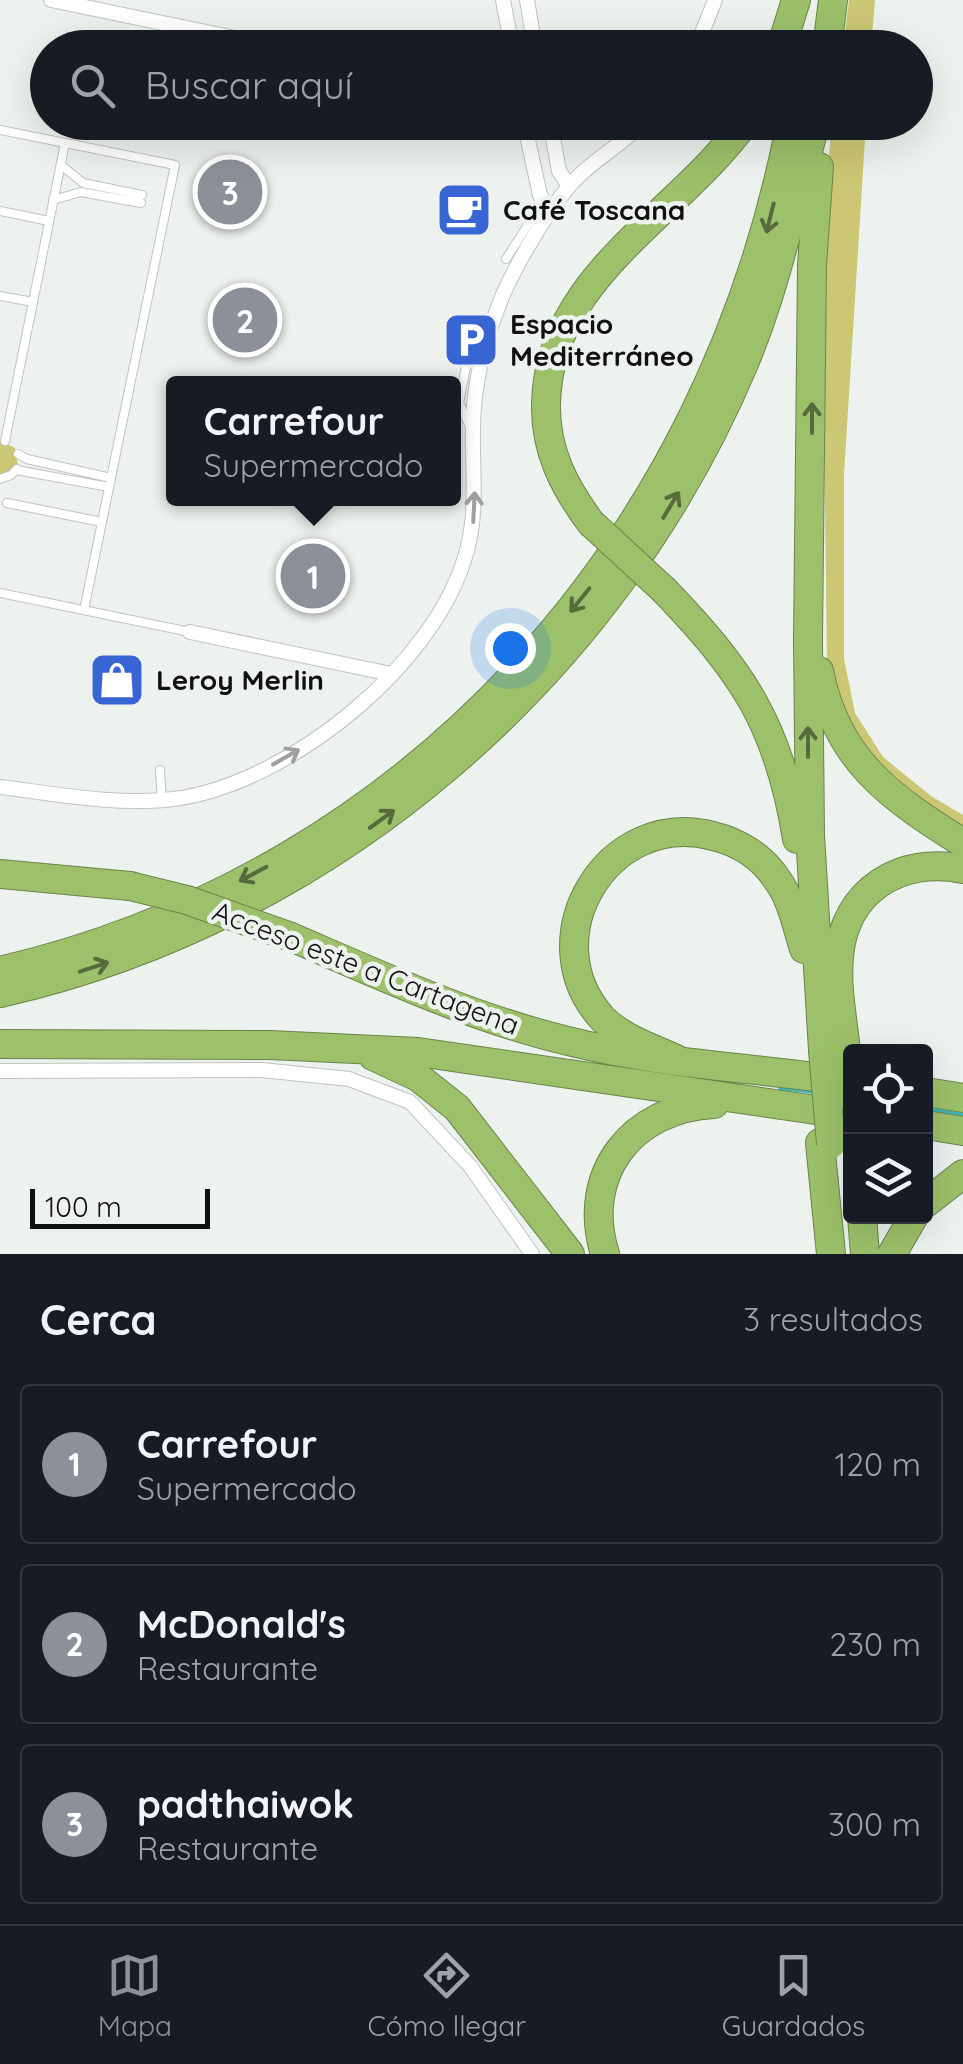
<!DOCTYPE html>
<html lang="es">
<head>
<meta charset="utf-8">
<style>
  :root { --surface:#171b24; --page:#20242c; --text:#f1f3f6; --muted:#9ea1a6; --line:#363941; --accent:#8c9099 }
  body { margin:0; font-family:Quicksand,sans-serif; background:var(--page); color:var(--text) }
  .controls { position:absolute; right:30px; bottom:30px; display:grid; overflow:hidden; border-radius:10px; box-shadow:0 10px 40px #0002 }
  .controls button { width:90px; height:90px; display:grid; place-items:center; padding:0; border:0; border-bottom:2px solid var(--line); background:var(--surface); color:var(--text); font:50px sans-serif }
  .scale { position:absolute; left:30px; bottom:25px; width:180px; box-sizing:border-box; padding-left:10px; border:5px solid #101210; border-top:0; font-size:28px; line-height:35px; white-space:nowrap; color:#101210; -webkit-text-stroke:8px #edf2ee; paint-order:stroke }
  .you { position:absolute; left:510px; top:648px; width:35px; height:35px; margin:-25px; border:8px solid #fff; border-radius:50%; background:#1a73e8; box-shadow:0 0 0 15px #1a73e833 }
  .badge { display:grid; place-items:center; width:65px; height:65px; border-radius:50%; background:var(--accent); color:#fff; font-size:32px; font-weight:700 }
  .pin { position:absolute; translate:-50% -50%; border:5px solid #fff; box-shadow:0 2px 10px #0006 }
  .popup { position:absolute; left:166px; top:376px; width:295px; height:130px; box-sizing:border-box; display:grid; place-content:center; border-radius:10px; background:var(--surface); filter:drop-shadow(0 2px 8px #0005); font-size:32px; white-space:nowrap; color:var(--muted) }
  .popup b { font-size:38px; color:var(--text) }
  .popup::after { content:''; position:absolute; left:50%; top:100%; margin-left:-20px; border:20px solid transparent; border-top-color:var(--surface) }
  .list { margin:0; padding:0; list-style:none }
  h2 { display:flex; justify-content:space-between; align-items:center; height:130px; margin:0; padding:0 40px; font-size:42px }
  h2 small { font-size:32px; font-weight:400; color:var(--muted) }
  .list li { display:grid; grid-template-columns:65px 1fr auto; gap:30px; align-items:center; box-sizing:border-box; height:160px; margin:0 20px 20px; padding:0 20px; border:2px solid var(--line); border-radius:10px }
  .list b { display:block; font-size:38px; white-space:nowrap }
  .list p { margin:0; font-size:32px; white-space:nowrap; color:var(--muted) }
  .list em { font-size:32px; font-style:normal; color:var(--muted) }
  .icon { flex:none; width:55px; height:55px; fill:none; stroke:currentColor; stroke-width:2; stroke-linecap:round; stroke-linejoin:round }
  .map { position:relative; flex:none; width:963px; height:1254px; overflow:hidden }
  .search { position:absolute; background:var(--surface); box-shadow:0 10px 40px #0002; left:30px; right:30px; top:30px; height:110px; display:flex; align-items:center; gap:25px; box-sizing:border-box; padding:0 35px; border-radius:55px; color:var(--muted); font-size:38px }
  .sheet { height:670px; background:var(--surface) }
  nav { display:flex; justify-content:space-around; align-items:center; box-sizing:border-box; height:140px; border-top:2px solid var(--line); background:var(--surface); font-size:28px; color:var(--muted) }
  nav a { display:grid; justify-items:center; gap:5px }
  nav .on { color:var(--accent) }
  .map>svg:first-child { display:block }
</style>
</head>
<body>
<div class="map">
<svg width="963" height="1254" viewBox="0 0 963 1254">
  <rect width="100%" height="100%" fill="#edf2ee"/>
  <path fill="#ccc775" d="M849 0H875L871 47H843Z
    M832 123H866L844 474V659L855 713 883 757 931 796 963 815V832L910 799 856 743 827 670 822 231Z
    M0 441 15 448 18 467 0 479Z"/>
  <g fill="none" stroke-linecap="round" stroke-linejoin="round">
    <path stroke="#37b9bb" stroke-width="4" d="M780 1088 815 1092
      M926 1109 963 1115"/>
    <g stroke="#bfc4c0" stroke-width="10">
      <path id="lane" d="M0 130 175 165 84 610
        M61 165 83 183 142 195
        M53 200 81 192 141 203
        M0 211 49 221
        M506 259 533 217 548 211
        M0 296 33 302
        M471 429 459 403 471 340
        M5 441 65 143
        M18 454 27 459 111 478
        M16 470 109 487
        M0 479 11 475 17 469
        M7 503 102 522
        M0 593 190 632
        M160 770 162 800"/>
    </g>
    <g stroke="#bfc4c0" stroke-width="16">
      <path id="street" d="M51 0 283 48
        M503 0 512 48
        M527 0 535 48
        M696 48 715 0
        M524 122 540 195 545 204 555 207
        M550 122 559 171 569 186
        M190 632 391 674
        M0 787C57 794 117 806 174 799 289 784 438 663 467 550 478 509 472 470 473 429 473 383 485 339 502 297 516 264 550 206 574 181 594 159 623 144 644 122
        M0 1071 262 1070 349 1079 410 1102 470 1166 532 1254"/>
    </g>
    <g stroke="#6b844a" stroke-width="30">
      <path id="highway" d="M781 48 796 0
        M827 48 833 0
        M819 167 812 265 808 641 810 835 823 1050
        M591 523C564 487 545 450 546 404 548 276 678 216 745 122
        M664 590C743 672 779 725 797 839
        M819 671C836 760 891 798 963 843
        M0 874 130 886
        M291 937C382 976 472 1018 568 1041 659 1064 755 1068 847 1081
        M0 971C418 873 712 538 791 122
        M0 993C332 918 614 675 745 361 777 284 793 203 816 122
        M0 1044 270 1045 418 1052 850 1115
        M846 1051C843 1021 836 987 839 956 845 890 901 856 963 869
        M373 1056 418 1077 457 1108 570 1254
        M676 1059C652 1048 621 1038 602 1018 530 938 608 808 713 836 738 842 761 856 776 878 792 899 796 924 804 949
        M926 1092 963 1098
        M926 1125 963 1131
        M820 1143 831 1254
        M926 1203 963 1174
        M862 1216 865 1254
        M605 1254C580 1174 632 1108 714 1104
        M892 1254 914 1216"/>
    </g>
    <use href="#lane" stroke="#fff" stroke-width="8"/>
    <use href="#street" stroke="#fff" stroke-width="14"/>
    <use href="#highway" stroke="#9cc16a" stroke-width="28"/>
    <g stroke="#6b844a" stroke-width="30" stroke-linecap="butt">
      <path id="highway-bridge" d="M591 523 664 590
        M130 886 187 900 291 937
        M823 1050 831 1144
        M846 1051 850 1097"/>
    </g>
    <use href="#highway-bridge" stroke="#9cc16a" stroke-width="28"/>
  </g>
  <defs><path id="oneway-shaft" d="M-6 0H5M1.5-3L5.5 0L1.5 3" fill="none" stroke-width="1.6" stroke-linecap="round" stroke-linejoin="round" transform="scale(2.5)"/></defs>
  <g stroke="#566a3d">
    <use href="#oneway-shaft" transform="translate(770 218) rotate(104)"/>
    <use href="#oneway-shaft" transform="translate(812 418) rotate(-90)"/>
    <use href="#oneway-shaft" transform="translate(671 505) rotate(-59)"/>
    <use href="#oneway-shaft" transform="translate(580 600) rotate(129)"/>
    <use href="#oneway-shaft" transform="translate(808 742) rotate(-90)"/>
    <use href="#oneway-shaft" transform="translate(382 819) rotate(-36)"/>
    <use href="#oneway-shaft" transform="translate(253 874) rotate(152)"/>
    <use href="#oneway-shaft" transform="translate(94 967) rotate(-18)"/>
  </g>
  <g stroke="#9fa09f">
    <use href="#oneway-shaft" transform="translate(474 507) rotate(-87)"/>
    <use href="#oneway-shaft" transform="translate(286 757) rotate(-30)"/>
  </g>
  <defs>
    <g id="cafe-square" transform="scale(2.875)"><rect x="-9" y="-9" width="18" height="18" rx="4" fill="#3864d4" stroke="#edf2ee"/><path d="M-5.5-4.5H6V0H3Q3 3.5 0 3.5H-2.5Q-5.5 3.5-5.5 0ZM3-3.2v2h1.7v-2ZM-6 4.5H4V6H-6Z" fill="#fff"/></g>
    <g id="parking-square" transform="scale(2.875)"><rect x="-9" y="-9" width="18" height="18" rx="4" fill="#3864d4" stroke="#edf2ee"/><path d="M-3.5-5.5H1a3.5 3.5 0 0 1 0 7H-1V5.5H-3.5ZM-1-3.4V-.6H.8a1.4 1.4 0 0 0 0-2.8Z" fill="#fff"/></g>
    <g id="shop-square" transform="scale(2.875)"><rect x="-9" y="-9" width="18" height="18" rx="4" fill="#3864d4" stroke="#edf2ee"/><path d="M-5-2.5h2.3a2.7 3.5 0 0 1 5.4 0H5L5.5 6h-11ZM-1.5-2.5h3a1.5 2.3 0 0 0-3 0Z" fill="#fff"/></g>
  </defs>
  <g fill-rule="evenodd">
    <use href="#cafe-square" x="464" y="210"/>
    <use href="#parking-square" x="471" y="340"/>
    <use href="#shop-square" x="117" y="680"/>
  </g>
  <g text-anchor="middle" stroke-width="9" stroke-linejoin="round" paint-order="stroke">
    <g font-size="28" font-weight="bold" fill="#101210" stroke="#edf2ee" text-anchor="start">
      <text x="503" y="220">Café Toscana</text>
      <text x="510" y="334">Espacio<tspan x="510" dy="32">Mediterráneo</tspan></text>
      <text x="156" y="690">Leroy Merlin</text>
    </g>
    <g font-size="28" fill="#101210" stroke="#edf2ee">
      <text transform="translate(366 968) rotate(21)" y="10">Acceso este a Cartagena</text>
    </g>
  </g>
</svg>
<div class="controls">
<button><svg class="icon" aria-label="locate" viewBox="0 0 24 24"><circle cx="12" cy="12" r="6"/><path d="M12 2v4M12 18v4M2 12h4M18 12h4"/></svg></button>
<button><svg class="icon" aria-label="layers" viewBox="0 0 24 24"><path d="M12 4l9 5-9 5-9-5zM3 14l9 5 9-5"/></svg></button>
</div>
<div class="scale">100 m</div>
<div class="you"></div>
<div class="pin badge" style="left:313px;top:576px">1</div>
<div class="popup"><b>Carrefour</b>Supermercado</div>
<div class="pin badge" style="left:245px;top:320px">2</div>
<div class="pin badge" style="left:230px;top:192px">3</div>
<div class="search"><svg class="icon" aria-label="search" viewBox="0 0 24 24"><circle cx="10" cy="10" r="6"/><path d="M15 15l6 6"/></svg>Buscar aquí</div>
</div>
<section class="sheet">
<h2>Cerca<small>3 resultados</small></h2>
<ul class="list">
<li><span class="badge">1</span><div><b>Carrefour</b><p>Supermercado</p></div><em>120 m</em></li>
<li><span class="badge">2</span><div><b>McDonald's</b><p>Restaurante</p></div><em>230 m</em></li>
<li><span class="badge">3</span><div><b>padthaiwok</b><p>Restaurante</p></div><em>300 m</em></li>
</ul>
</section>
<nav>
<a class="on"><svg class="icon" aria-label="map" viewBox="0 0 24 24"><path d="M3 6l6-2 6 2 6-2v14l-6 2-6-2-6 2zM9 4v14M15 6v14"/></svg>Mapa</a>
<a><svg class="icon" aria-label="directions" viewBox="0 0 24 24"><path d="M12 3l9 9-9 9-9-9zM9 14v-3h6M13 9l2 2-2 2"/></svg>Cómo llegar</a>
<a><svg class="icon" aria-label="saved" viewBox="0 0 24 24"><path d="M7 4h10v16l-5-4-5 4z"/></svg>Guardados</a>
</nav>
</body>
</html>
